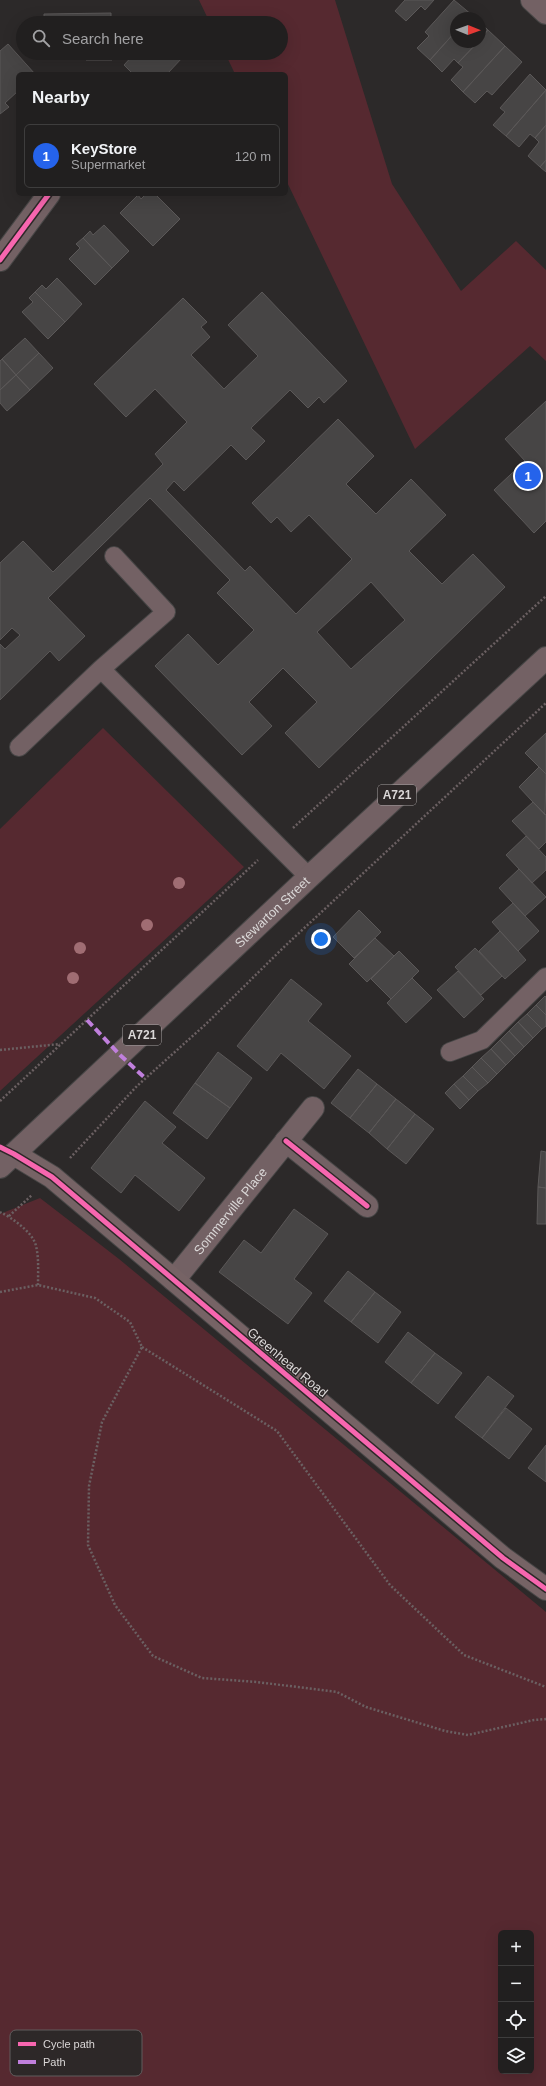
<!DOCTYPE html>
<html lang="en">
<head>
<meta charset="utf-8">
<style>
  :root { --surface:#211f1f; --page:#2d2c2c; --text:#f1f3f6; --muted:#a2a2a4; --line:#3e3d3d; --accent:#2563eb }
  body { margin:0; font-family:Helvetica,sans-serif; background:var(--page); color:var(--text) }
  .controls { position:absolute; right:12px; bottom:12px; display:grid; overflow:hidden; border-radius:6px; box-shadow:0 4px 16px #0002 }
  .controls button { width:36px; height:36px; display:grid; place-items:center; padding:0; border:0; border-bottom:1px solid var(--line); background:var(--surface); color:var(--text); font:20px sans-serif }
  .compass { position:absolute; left:450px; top:12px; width:36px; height:36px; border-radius:50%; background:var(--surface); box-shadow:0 4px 16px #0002; rotate:91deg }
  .you { position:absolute; left:321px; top:939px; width:14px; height:14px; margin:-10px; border:3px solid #fff; border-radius:50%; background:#1a73e8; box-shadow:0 0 0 6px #1a73e833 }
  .badge { display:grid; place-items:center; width:26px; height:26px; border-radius:50%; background:var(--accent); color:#fff; font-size:13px; font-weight:700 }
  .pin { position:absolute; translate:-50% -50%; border:2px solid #fff; box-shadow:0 1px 4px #0006 }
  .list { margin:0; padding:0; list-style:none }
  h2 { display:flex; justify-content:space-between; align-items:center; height:52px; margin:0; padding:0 16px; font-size:17px }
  h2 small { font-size:13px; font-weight:400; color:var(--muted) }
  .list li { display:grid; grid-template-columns:26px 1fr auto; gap:12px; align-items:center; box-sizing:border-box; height:64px; margin:0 8px 8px; padding:0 8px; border:1px solid var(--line); border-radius:6px }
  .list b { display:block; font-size:15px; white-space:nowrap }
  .list p { margin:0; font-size:13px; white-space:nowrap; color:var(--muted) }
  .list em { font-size:13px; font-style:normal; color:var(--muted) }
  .icon { flex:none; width:22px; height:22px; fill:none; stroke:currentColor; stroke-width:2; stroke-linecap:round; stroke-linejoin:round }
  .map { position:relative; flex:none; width:546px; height:2086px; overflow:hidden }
  .search { position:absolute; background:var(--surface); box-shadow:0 4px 16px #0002; left:16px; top:16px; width:272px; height:44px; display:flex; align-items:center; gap:10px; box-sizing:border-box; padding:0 14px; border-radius:22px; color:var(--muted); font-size:15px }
  .panel { position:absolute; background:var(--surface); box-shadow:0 4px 16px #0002; left:16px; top:72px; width:272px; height:124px; border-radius:6px }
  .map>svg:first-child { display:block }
</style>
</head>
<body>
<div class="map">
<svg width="546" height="2086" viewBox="0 0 546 2086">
  <rect width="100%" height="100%" fill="#2c2929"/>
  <path fill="#562930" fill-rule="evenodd" d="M199 0H335L392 184 461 291 516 241 546 270V361L530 346 415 449 286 180V74H235L225 53H281V23H210Z
    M103 728 244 867 0 1091V829Z
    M40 1198 119 1259 546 1612V2086H0V1214ZM501 1933H531V2071H501Z"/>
  <path fill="#474545" stroke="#5b5858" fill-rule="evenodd" d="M405 0H434L425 10 421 6 406 21 395 11Z
    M454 0 472 15 468 18H456V31L430 60 417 48 429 36 425 32Z
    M111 13V23H44V14Z
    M480 22 488 30 480 39Z
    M488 30 505 46 463 92 451 80 463 67 458 63 478 42H480V39Z
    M456 31V42H478L458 63 454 59 442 72 430 60Z
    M8 44 35 74H18V91L5 103 9 107 0 114V51Z
    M505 46 522 62 492 95 487 91 475 103 463 92Z
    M45 53H112V60H86V55L45 56Z
    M135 53H179L183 57 167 74H133L124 65Z
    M530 74 546 90 506 136 493 125 505 112 500 108Z
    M546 90V125L535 138 530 134 519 147 506 136Z
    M546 125V160L540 167 528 156 539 142 535 138Z
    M546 160V172L540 167Z
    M146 194H155L180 219 153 246 120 213 138 195 141 199Z
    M104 225 129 251 112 268 83 238 90 231 93 235Z
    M83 238 112 268 95 285 69 259 80 248 76 244Z
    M57 278 82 304 65 322 35 292 42 285 46 289Z
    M35 292 65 322 48 339 22 312 33 302 29 298Z
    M262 292 347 381 324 403 319 397 308 408 290 390 251 428 265 441 246 460 231 445 184 491 174 481 166 490 245 571 250 566 296 614 352 559 309 515 291 532 277 517 271 523 252 503 338 419 374 456 346 484 376 514 411 479 446 515 409 551 442 584 473 554 505 587 319 768 285 733 317 702 283 668 249 702 272 726 242 755 155 666 188 634 218 665 254 630 217 593 230 580 150 498 48 598 85 636 59 661 50 651 0 700V644L5 649 20 635 12 628 0 640V563L23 541 53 572 163 464 155 454 187 422 155 389 126 417 94 384 183 298 207 322 201 327 210 337 191 355 224 389 258 356 228 325ZM371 582 405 620 351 669 317 632Z
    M25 338 39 353 16 375 2 359Z
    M39 353 53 368 30 390 16 375Z
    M2 359 16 375 0 390V361Z
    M16 375 30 390 7 411 0 403V390Z
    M546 401V521L534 533 494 490 525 461 505 439Z
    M546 733V774L525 753Z
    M539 767 546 774 545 815 519 787Z
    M533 802 546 815V842L539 849 512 821Z
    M526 836 546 857V870L532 883 506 855Z
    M519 869 546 897 525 916 499 888Z
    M513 903 539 931 518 951 492 922Z
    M359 910 381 932 354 958 333 937Z
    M500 931 526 960 505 979 479 951Z
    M375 938 394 956 367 982 349 964Z
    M475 948 502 976 481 995 455 967Z
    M399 951 419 971 391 999 371 979Z
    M458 971 484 999 464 1018 437 990Z
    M412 978 432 998 406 1023 387 1003Z
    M291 979 322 1004 308 1021 351 1056 324 1089 281 1053 267 1071 237 1046Z
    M545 996 546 997V1015L536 1005Z
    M536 1005 546 1015V1026L542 1029 527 1014Z
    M527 1014 542 1029 533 1038 518 1022Z
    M518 1022 533 1038 524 1047 509 1031Z
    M509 1031 524 1047 515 1056 500 1040Z
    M500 1040 515 1056 506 1065 491 1049Z
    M491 1049 506 1065 497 1074 481 1058Z
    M218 1052 252 1078 230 1108 195 1083Z
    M481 1058 497 1074 488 1083 472 1067Z
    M472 1067 488 1083 478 1091 463 1076Z
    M358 1069 377 1084 350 1118 331 1103Z
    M463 1076 478 1091 469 1100 454 1084Z
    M195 1083 230 1108 207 1139 173 1113Z
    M377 1084 396 1099 369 1133 350 1118Z
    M454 1084 469 1100 460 1109 445 1093Z
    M396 1099 415 1114 387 1149 369 1133Z
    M145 1101 176 1127 162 1143 205 1178 179 1211 135 1175 121 1193 91 1168Z
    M415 1114 434 1129 406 1164 387 1149Z
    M541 1151 546 1152V1188L538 1187Z
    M538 1187 546 1188V1224H537Z
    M294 1209 328 1234 294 1279 312 1293 288 1324 219 1272 244 1240 261 1253Z
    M348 1271 375 1292 351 1322 324 1301Z
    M375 1292 401 1312 378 1343 351 1322Z
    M408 1332 435 1353 411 1383 385 1362Z
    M435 1353 462 1373 438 1404 411 1383Z
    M488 1376 514 1396 482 1438 455 1417Z
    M506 1408 532 1429 509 1459 482 1438Z
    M546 1445V1482L528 1468Z"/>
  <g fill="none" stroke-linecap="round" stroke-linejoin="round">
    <g stroke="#474646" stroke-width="20">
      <path id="lane" d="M101 669 309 877
        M19 747 101 669 166 612 114 556
        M450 1052 482 1040 546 977"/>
    </g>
    <g stroke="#474646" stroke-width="24">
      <g id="street">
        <path d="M532 0 546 13"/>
        <path d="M0 260 49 194"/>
        <path d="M286 1141 367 1206"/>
        <path id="s1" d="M174 1280 313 1108"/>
      </g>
    </g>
    <g stroke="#474646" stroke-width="24">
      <path id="secondary" d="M14 1154 52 1177 503 1558 546 1589"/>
    </g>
    <g stroke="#474646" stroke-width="24">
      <g id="primary">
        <path id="s2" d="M0 1167 309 877 546 658"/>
      </g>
    </g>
    <path stroke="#6b6062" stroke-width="2.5" stroke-dasharray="2 2" stroke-linecap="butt" d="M293 828 546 596
      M0 1050 60 1044
      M0 1101 258 860
      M70 1158 137 1086 206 1024 285 946 546 703
      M0 1212C12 1218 33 1232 36 1246 39 1258 38 1272 38 1285
      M9 1216 32 1195
      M0 1292 38 1285 95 1298 130 1322 142 1347 102 1422 89 1486 88 1545 115 1605 153 1656 202 1678 257 1682 337 1692 366 1707 445 1731 468 1735 534 1720 546 1719
      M142 1347 277 1431 390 1585 464 1655 546 1687"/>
    <use href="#lane" stroke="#736164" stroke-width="18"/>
    <use href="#street" stroke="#736164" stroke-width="22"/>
    <use href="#secondary" stroke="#766365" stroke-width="22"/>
    <use href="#primary" stroke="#736164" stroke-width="22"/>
    <path stroke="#c07fdc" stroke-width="4" stroke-dasharray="8 4" stroke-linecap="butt" d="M87 1020 120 1055 145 1078"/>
    <g stroke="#2d2828" stroke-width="8">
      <path id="cycleway" d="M0 260 49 194
        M286 1141 367 1206
        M0 1147 14 1154 52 1177 503 1558 546 1589"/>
    </g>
    <use href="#cycleway" stroke="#f766af" stroke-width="5"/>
  </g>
  <g fill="#a06d73">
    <circle cx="179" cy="883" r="6"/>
    <circle cx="147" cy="925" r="6"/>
    <circle cx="80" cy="948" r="6"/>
    <circle cx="73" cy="978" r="6"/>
  </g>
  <g text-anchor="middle" stroke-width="3" stroke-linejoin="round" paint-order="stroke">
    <g fill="#2d2828" stroke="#a6a2a2" stroke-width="1">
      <rect x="378" y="785" width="38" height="20" rx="3"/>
      <rect x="123" y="1025" width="38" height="20" rx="3"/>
    </g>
    <g font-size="12" font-weight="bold" fill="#dad7d7">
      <text x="397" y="799">A721</text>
      <text x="142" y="1039">A721</text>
    </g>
    <g font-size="13" fill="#dad7d7" stroke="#2d2828">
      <text dy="5" stroke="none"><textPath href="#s2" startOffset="373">Stewarton Street</textPath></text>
      <text dy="5" stroke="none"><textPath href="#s1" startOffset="89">Sommerville Place</textPath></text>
      <text transform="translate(288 1362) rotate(40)" y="5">Greenhead Road</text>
    </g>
  </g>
  <rect x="10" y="2030" width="132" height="46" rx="6" fill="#2d2828" stroke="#615d5d" stroke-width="1"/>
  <rect x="18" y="2042" width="18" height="4" fill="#f766af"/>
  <rect x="18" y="2060" width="18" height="4" fill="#c07fdc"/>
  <g font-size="11" fill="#dad7d7">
    <text x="43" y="2048">Cycle path</text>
    <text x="43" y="2066">Path</text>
  </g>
</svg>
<div class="controls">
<button>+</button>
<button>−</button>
<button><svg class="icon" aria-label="locate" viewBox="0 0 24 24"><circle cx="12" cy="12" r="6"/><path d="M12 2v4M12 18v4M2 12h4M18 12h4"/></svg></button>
<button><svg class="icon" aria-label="layers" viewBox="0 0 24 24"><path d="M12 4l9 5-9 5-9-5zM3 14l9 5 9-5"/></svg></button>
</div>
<svg class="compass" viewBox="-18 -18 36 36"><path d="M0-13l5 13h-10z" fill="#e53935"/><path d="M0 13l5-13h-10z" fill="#a2a2a4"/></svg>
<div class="you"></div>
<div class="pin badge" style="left:528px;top:476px">1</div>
<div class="search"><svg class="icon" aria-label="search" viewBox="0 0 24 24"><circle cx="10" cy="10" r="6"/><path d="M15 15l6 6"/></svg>Search here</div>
<section class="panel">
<h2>Nearby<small></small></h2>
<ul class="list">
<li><span class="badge">1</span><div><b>KeyStore</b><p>Supermarket</p></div><em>120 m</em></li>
</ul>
</section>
</div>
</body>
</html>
